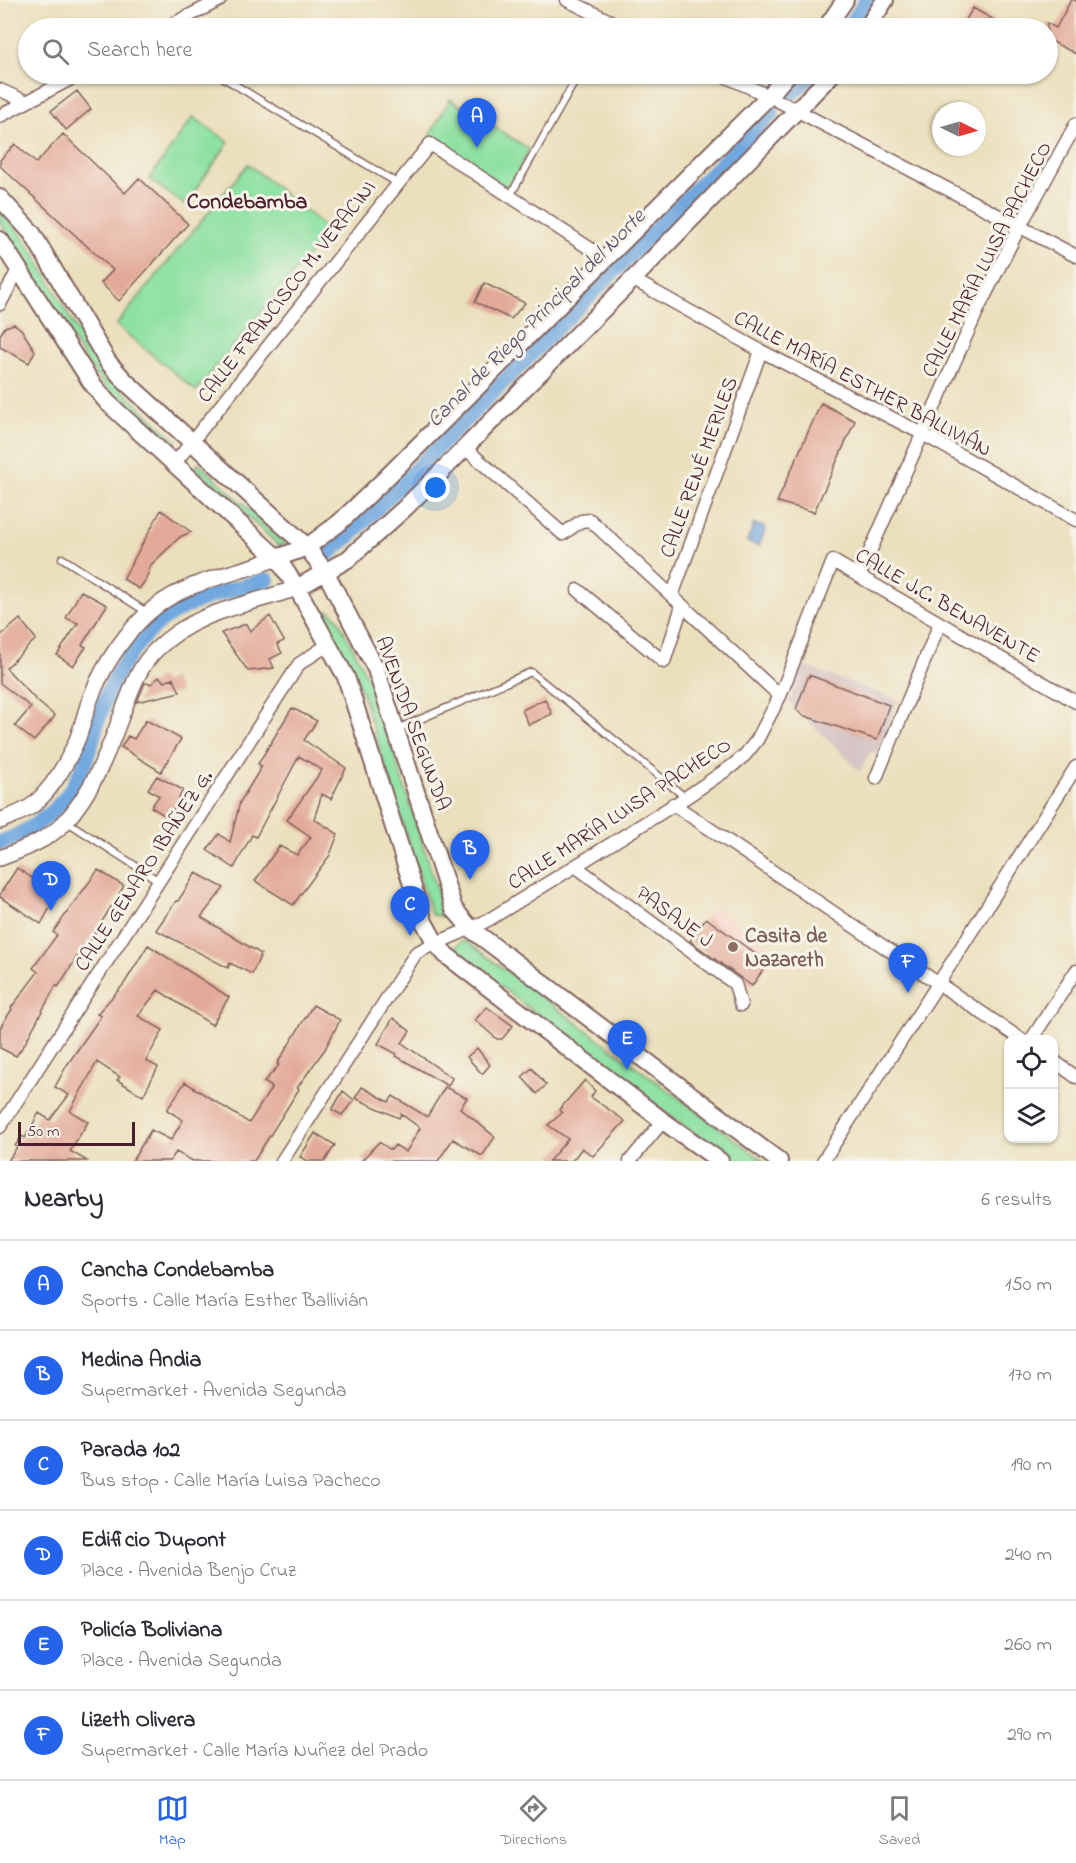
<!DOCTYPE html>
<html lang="en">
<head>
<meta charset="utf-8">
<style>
  :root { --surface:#fff; --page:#f2f2f3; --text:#2b2b33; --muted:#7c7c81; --line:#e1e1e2; --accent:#2563eb }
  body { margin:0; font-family:"Indie Flower",sans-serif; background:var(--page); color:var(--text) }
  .controls { position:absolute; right:18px; bottom:18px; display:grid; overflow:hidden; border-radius:12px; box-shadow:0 2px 4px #0004 }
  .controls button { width:54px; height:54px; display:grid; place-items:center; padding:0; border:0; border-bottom:2px solid var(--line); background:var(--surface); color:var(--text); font:30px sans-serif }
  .compass { position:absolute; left:932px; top:102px; width:54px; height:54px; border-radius:50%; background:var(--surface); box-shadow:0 2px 4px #0004; rotate:95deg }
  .scale { position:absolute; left:18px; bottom:15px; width:117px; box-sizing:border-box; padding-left:6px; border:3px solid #4a1f2b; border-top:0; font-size:16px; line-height:21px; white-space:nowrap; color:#4a1f2b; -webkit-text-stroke:4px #f7f3e8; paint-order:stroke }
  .you { position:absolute; left:436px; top:488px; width:21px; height:21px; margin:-15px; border:4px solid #fff; border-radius:50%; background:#1a73e8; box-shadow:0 0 0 9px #1a73e833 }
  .badge { display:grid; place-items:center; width:39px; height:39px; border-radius:50%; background:var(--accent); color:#fff; font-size:20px; font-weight:700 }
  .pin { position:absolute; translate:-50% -50px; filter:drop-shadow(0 2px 3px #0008) }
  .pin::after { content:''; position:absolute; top:32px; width:21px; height:18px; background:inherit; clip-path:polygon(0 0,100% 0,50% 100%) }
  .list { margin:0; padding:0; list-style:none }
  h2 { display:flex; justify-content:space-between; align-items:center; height:78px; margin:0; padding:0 24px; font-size:26px }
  h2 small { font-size:20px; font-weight:400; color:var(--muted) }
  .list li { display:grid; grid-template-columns:39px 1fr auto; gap:18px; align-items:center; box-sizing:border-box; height:90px; padding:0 24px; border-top:2px solid var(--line) }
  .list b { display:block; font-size:22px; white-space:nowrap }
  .list p { margin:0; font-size:20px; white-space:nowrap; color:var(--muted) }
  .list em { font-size:20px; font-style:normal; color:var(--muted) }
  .icon { flex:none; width:33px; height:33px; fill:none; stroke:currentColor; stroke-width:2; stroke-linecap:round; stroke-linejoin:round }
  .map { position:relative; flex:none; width:1076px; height:1161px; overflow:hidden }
  .search { position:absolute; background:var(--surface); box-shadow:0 2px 4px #0004; left:18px; right:18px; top:18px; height:66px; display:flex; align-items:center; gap:15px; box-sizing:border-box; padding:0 21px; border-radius:33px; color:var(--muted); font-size:22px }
  .sheet { height:618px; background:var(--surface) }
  nav { display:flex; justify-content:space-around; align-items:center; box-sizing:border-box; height:84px; border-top:2px solid var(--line); background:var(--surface); font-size:16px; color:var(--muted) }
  nav a { display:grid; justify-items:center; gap:3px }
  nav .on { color:var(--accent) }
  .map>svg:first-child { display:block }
</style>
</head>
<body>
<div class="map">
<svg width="1076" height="1161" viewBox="0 0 1076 1161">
  <rect width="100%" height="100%" fill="#f7f3e8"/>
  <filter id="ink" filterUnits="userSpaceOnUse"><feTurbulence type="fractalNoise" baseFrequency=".0167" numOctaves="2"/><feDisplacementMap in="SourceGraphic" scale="12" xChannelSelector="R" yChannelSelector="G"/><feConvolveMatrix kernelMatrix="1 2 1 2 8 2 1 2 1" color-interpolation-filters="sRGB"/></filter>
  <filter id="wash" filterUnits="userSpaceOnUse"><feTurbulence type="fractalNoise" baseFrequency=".008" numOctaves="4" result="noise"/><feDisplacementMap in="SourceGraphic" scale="24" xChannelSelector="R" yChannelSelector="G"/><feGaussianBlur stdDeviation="1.35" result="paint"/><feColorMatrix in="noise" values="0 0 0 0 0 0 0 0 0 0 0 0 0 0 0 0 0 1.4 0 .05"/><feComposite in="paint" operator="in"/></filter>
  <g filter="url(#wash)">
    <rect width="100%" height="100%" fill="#ebe0bd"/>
    <path fill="#f7d0c9" d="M714 907 776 952 752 986 690 941Z"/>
    <path fill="#d2bec1" d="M801 665 898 700 879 751 869 754 860 771 789 702Z"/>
    <path fill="#8de1a2" stroke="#6c8066" stroke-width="1.5" d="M450 99 529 149 509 190 430 135Z
      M193 117 229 142 185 205 149 179Z
      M248 164 329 230 196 391 116 325Z
      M0 211C39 248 61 308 91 353 114 387 147 413 177 441L171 448 106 387 90 368 0 222Z
      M199 463 285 543 280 547 195 467Z
      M325 611H330L338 619 373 688 444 911 442 916 432 915 430 910 361 690 347 659 326 622Z
      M462 941 467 942 764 1161H735L672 1117 459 955 455 950 457 945Z"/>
    <path fill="#70a7df" stroke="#5d6385" stroke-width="1.5" d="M754 524 766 528 759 546 747 542Z"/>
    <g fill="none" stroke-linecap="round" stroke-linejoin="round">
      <path stroke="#70a7df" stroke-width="16" d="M849 28 867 0
        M790 94 812 74
        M329 553 349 536 772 113
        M0 843C27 833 57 813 72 788 91 758 94 722 109 690 119 670 134 645 150 630 182 600 227 591 267 580"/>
    </g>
    <g id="blocks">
      <path fill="#e3aa99" d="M1071 0H1076V54L1047 39V23L1056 28Z
        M973 8 1008 28H961Z
        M77 91 91 109 66 130 51 111Z
        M63 134 125 193 139 178 188 224 119 301 101 283 113 270 0 166V160L15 144 36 163Z
        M484 283 525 303 511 319 475 302Z
        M14 324 21 329 35 351 29 363 0 347V335L5 327Z
        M821 403 855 421 814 512 777 502Z
        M161 510 191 532 180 537 151 565 145 581 139 589 123 579Z
        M81 591 107 605 82 645 86 647 73 666 57 655 78 623 66 618Z
        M270 616 284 641 277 644 282 653 270 659 274 668 248 671 221 633 246 624 250 631Z
        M20 619 36 639 6 668 37 701 55 716 34 741 15 726 31 707 0 683V636Z
        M809 675 889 705 877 740 802 715 796 709Z
        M159 677 165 682 173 678 180 692 137 702 145 683 151 684Z
        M545 699 552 714 529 725 522 710Z
        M292 708 317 721 304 740 346 768 331 799 322 794 314 819 338 834 330 855 293 905 255 881 279 846 297 855 311 837 287 820 322 770 299 756 256 837 252 835 234 868 207 850 219 834 230 842 240 802 262 766 258 764Z
        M146 720 181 739 161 772 121 747 128 736 134 739Z
        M157 776 183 790 169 818 151 807 159 796 148 789Z
        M17 868 57 895 41 924 0 897V894Z
        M98 870 124 886 83 952 81 951 58 987 56 985 24 1045 16 1056 0 1048V1028L12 1009 11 1008 38 972 33 968 57 935 53 932Z
        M196 873 224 888 201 917 261 954 252 974 230 963 228 968 156 930 176 901H178Z
        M706 918 768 963 752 986 690 941Z
        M148 945 229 997 212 1025 158 990 138 1016 163 1030 146 1061 158 1067 143 1096 117 1080 120 1077 97 1062 70 1111 88 1122 70 1151 87 1161H8L17 1147 15 1146 22 1136 25 1138 39 1113 50 1120 69 1095 55 1087 67 1065 101 1016 97 1014 124 984Z
        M313 1005 340 1020 325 1049 297 1088 299 1089 254 1161H193L176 1152 170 1161H132L151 1130 171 1140 183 1120 167 1110 185 1082 249 1123 272 1087 264 1082 279 1065 277 1064Z
        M487 1007 513 1026 502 1039H497L475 1020Z
        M393 1018 410 1031 402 1043 452 1078 448 1086 396 1056 397 1054 378 1044Z
        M477 1048 490 1065 482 1074 467 1057Z
        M532 1068 546 1085 537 1094 522 1077Z
        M585 1080 595 1091 591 1097 625 1121 593 1156 582 1148 572 1161H549L568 1139 548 1125 562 1113 559 1110Z
        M362 1087 389 1102 393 1096 427 1117 445 1087 467 1098 460 1108 495 1137 482 1156 453 1139 438 1161H361L379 1142 391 1150 395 1145 406 1152 420 1128 401 1114 399 1118 355 1098Z
        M343 1091 354 1100 342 1115 332 1110Z
        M315 1133 335 1145 325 1161H308L300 1157Z"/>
    </g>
  </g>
  <g filter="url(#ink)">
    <use href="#blocks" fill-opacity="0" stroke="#82635e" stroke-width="1.5"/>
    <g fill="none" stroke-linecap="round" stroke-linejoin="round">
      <g stroke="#82635e" stroke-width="9">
        <path id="service" d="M217 74 397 183
          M510 196 579 74
          M62 558 148 613
          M397 729 531 672 685 797
          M66 821 159 881"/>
      </g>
      <g stroke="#82635e" stroke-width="15">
        <path id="minor" d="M567 0 624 28
          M165 28 220 0
          M720 74 769 96 1076 256
          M0 90 27 102
          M0 116 80 74
          M632 279 761 351 921 433 1076 520
          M0 304 19 268
          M465 448 563 534 581 521 590 520 780 696
          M174 464 430 144 606 259
          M859 576 979 307 1020 226 1076 124
          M578 590 664 662 682 606
          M672 596 761 351
          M876 778 940 623
          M673 804 1022 1040
          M575 866 735 984 741 1005
          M1031 1040 1076 971
          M1054 1061 1076 1077
          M0 1127 299 664 329 644
          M282 1161 416 953C440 940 466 932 490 919L685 798 732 766 745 755 757 740 780 696 833 561 1076 702
          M630 1161 663 1121
          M823 1161 938 984 1076 767"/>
      </g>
      <g stroke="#82635e" stroke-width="18">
        <path id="tertiary" d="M0 821C11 816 24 812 33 805 52 789 67 763 77 740 83 725 86 708 93 692 106 661 128 629 154 608 189 580 237 574 277 558
          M0 858C22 850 48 840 64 823 92 793 108 752 122 714 131 691 138 667 156 650 196 610 246 606 297 588"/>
      </g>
      <g stroke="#82635e" stroke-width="20">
        <path id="secondary" d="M826 28 845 0
          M867 28 885 0
          M0 198 32 233 108 362 126 382 307 547 326 573 376 669 454 909 471 929 779 1161
          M0 240 91 382 107 402 277 558 297 588 346 677 424 922 435 942 446 955 663 1121 720 1161
          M277 558 307 547 339 523 384 480 769 96 788 74
          M297 588 348 559 405 508 640 272 832 74"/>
      </g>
      <use href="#service" stroke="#fff" stroke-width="6"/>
      <use href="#minor" stroke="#fff" stroke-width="12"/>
      <use href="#tertiary" stroke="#fff" stroke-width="15"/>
      <use href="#secondary" stroke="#fff" stroke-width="16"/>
    </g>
  </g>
  <circle fill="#8d6e63" stroke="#f7f3e8" stroke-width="2" cx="733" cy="947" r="6"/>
  <g text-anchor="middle" stroke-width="6" stroke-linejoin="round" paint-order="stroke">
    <g font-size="21" fill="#4a1f2b" stroke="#f7f3e8">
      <text transform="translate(986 259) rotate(-63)" y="7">CALLE MARÍA LUISA PACHECO</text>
      <text transform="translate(286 291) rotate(-52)" y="7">CALLE FRANCISCO M. VERACINI</text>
      <text transform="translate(863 383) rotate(28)" y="7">CALLE MARÍA ESTHER BALLIVIÁN</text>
      <text transform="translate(698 467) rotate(-70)" y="7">CALLE RENÉ MERILES</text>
      <text transform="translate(948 605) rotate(30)" y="7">CALLE J.C. BENAVENTE</text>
      <text transform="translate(414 723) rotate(70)" y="7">AVENIDA SEGUNDA</text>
      <text transform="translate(619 813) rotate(-33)" y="7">CALLE MARÍA LUISA PACHECO</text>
      <text transform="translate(143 870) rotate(-57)" y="7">CALLE GENARO IBAÑEZ G.</text>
      <text transform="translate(675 916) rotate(36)" y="7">PASAJE J</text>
    </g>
    <g font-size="21" font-weight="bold" fill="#785e54" stroke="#f7f3e8" text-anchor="start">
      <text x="745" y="942">Casita de<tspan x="745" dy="24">Nazareth</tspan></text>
    </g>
    <g font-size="22" font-weight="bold" fill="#4a1f2b" stroke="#f7f3e8">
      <text x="247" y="208">Condebamba</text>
    </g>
    <g font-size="22" font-style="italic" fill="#574f6a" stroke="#f7f3e8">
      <text transform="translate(535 317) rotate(-45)" y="8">Canal de Riego Principal del Norte</text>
    </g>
  </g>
</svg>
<div class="controls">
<button><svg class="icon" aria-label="locate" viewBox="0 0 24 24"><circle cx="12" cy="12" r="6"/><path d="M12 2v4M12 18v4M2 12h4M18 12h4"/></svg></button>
<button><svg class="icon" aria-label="layers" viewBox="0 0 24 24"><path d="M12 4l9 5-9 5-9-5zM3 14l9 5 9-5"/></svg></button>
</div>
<svg class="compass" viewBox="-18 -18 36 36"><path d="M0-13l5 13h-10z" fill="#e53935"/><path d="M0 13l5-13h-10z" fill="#7c7c81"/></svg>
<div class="scale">50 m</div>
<div class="you"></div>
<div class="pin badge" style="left:477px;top:148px">A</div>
<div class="pin badge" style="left:470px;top:880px">B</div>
<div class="pin badge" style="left:410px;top:936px">C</div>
<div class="pin badge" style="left:51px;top:911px">D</div>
<div class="pin badge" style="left:627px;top:1070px">E</div>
<div class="pin badge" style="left:908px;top:993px">F</div>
<div class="search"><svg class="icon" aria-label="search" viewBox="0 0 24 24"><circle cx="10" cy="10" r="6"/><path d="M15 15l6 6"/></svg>Search here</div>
</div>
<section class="sheet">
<h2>Nearby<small>6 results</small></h2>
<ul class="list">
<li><span class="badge">A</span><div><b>Cancha Condebamba</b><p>Sports · Calle María Esther Ballivián</p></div><em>150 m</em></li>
<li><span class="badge">B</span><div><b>Medina Andia</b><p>Supermarket · Avenida Segunda</p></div><em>170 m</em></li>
<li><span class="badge">C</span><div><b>Parada 102</b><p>Bus stop · Calle María Luisa Pacheco</p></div><em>190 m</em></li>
<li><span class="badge">D</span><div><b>Edificio Dupont</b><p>Place · Avenida Benjo Cruz</p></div><em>240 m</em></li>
<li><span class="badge">E</span><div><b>Policía Boliviana</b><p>Place · Avenida Segunda</p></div><em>260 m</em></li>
<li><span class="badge">F</span><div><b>Lizeth Olivera</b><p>Supermarket · Calle María Nuñez del Prado</p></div><em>290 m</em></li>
</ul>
</section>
<nav>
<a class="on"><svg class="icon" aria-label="map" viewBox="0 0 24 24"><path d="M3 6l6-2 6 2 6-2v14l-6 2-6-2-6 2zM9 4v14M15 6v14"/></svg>Map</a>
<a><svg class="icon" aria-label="directions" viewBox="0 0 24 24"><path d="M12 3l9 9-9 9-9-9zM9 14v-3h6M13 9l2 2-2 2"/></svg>Directions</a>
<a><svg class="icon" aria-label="saved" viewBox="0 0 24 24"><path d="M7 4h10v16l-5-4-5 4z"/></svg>Saved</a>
</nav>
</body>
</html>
